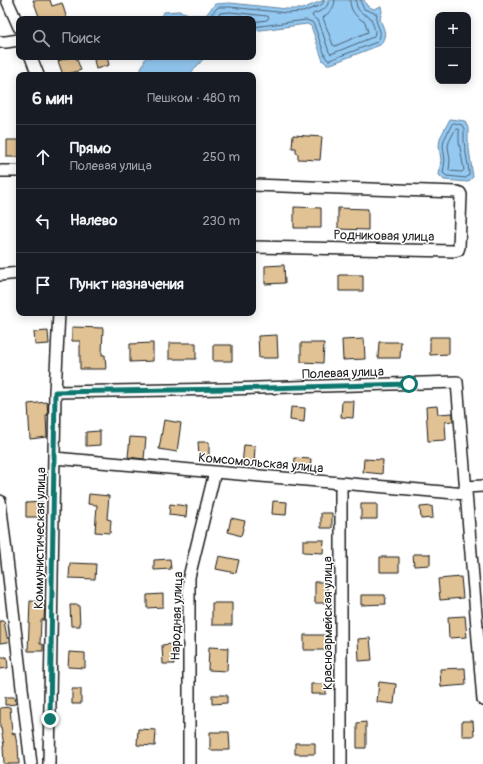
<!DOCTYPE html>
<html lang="ru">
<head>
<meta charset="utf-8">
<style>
  :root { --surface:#171b24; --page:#242831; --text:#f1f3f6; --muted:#9ea1a6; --line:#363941 }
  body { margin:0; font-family:Pangolin,sans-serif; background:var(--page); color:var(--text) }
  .controls { position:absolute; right:12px; top:12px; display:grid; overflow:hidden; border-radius:8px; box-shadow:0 2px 10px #0003 }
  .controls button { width:36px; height:36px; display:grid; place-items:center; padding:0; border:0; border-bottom:1px solid var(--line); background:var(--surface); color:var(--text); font:20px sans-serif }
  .stop { position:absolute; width:12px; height:12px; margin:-9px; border:3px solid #0f766e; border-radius:50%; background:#fff }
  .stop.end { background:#0f766e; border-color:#fff; box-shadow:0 1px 4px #0008 }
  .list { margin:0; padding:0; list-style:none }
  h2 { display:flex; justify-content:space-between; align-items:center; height:52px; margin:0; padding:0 16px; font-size:17px }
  h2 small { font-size:13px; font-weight:400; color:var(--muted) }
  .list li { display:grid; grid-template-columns:26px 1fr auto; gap:12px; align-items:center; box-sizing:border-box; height:64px; padding:0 16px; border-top:1px solid var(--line) }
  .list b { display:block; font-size:15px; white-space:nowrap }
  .list p { margin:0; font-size:13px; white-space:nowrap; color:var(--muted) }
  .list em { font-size:13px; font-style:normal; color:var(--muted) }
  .icon { flex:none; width:22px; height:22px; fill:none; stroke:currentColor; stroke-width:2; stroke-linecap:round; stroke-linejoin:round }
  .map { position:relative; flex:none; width:483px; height:764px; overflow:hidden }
  .search { position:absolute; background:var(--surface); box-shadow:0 2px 10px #0003; left:16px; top:16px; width:240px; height:44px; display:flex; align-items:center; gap:10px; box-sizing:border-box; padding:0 14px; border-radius:8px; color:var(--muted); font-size:15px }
  .panel { position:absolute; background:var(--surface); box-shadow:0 2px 10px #0003; left:16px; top:72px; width:240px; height:244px; border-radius:8px }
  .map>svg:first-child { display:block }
</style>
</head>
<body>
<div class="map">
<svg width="483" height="764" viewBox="0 0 483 764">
  <rect width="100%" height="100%" fill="#fff"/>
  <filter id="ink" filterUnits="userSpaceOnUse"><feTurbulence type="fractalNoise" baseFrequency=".025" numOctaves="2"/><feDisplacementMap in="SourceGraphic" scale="8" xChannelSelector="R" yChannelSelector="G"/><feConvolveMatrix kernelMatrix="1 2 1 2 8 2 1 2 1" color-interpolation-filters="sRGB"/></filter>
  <g filter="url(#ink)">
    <path fill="#94c9f2" stroke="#64849c" d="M324 0H364L367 6 374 9 381 6 382 12 380 19C384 30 388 34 380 45L331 64H327L323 61 311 26 307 24 253 31V19H158L164 12 179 11 192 15H206L215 4 230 3 287 9H302Z
      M146 57H205L189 75H141V69Z
      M450 119 465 121 468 128V142L473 177 468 182 444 180 439 175 441 160 439 146 440 138Z"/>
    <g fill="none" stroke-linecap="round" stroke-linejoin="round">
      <path stroke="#4c6172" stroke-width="1" d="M329 0C328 9 321 11 313 14L312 16 319 22 329 52 331 54 373 37C378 32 372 24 371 18 362 13 356 12 356 0
        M335 0C334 11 329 11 323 18L333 45 335 46 368 32 365 22C356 17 350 11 350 0
        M200 19 208 18 218 7H230L287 13 303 12 321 5 323 3 324 0
        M214 19 220 13 230 12 267 16 269 17 267 20 253 22
        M253 27 306 20 312 22 314 25 326 58 328 60H330L377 42C384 33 378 29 376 20 376 19 377 15 377 14L364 9 361 3V0
        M454 123 462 125 464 129V142L469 171V175L466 178 447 176 443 173 445 160 443 146 444 140 452 124Z
        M456 129H458L459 131V142L464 170 462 172 450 171 449 170 450 160 448 146 449 142Z"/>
    </g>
    <path fill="#e1c294" stroke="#1c1c1c" d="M33 0H50L52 6 62 3 67 19H40Z
      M70 57H76L81 70 65 75H63L58 61Z
      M105 57H107L109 65 96 69 94 60Z
      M293 135 322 137 320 160 298 159V154L296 153V148H292Z
      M7 140H19V157H7Z
      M294 207 321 208V228H294Z
      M338 208 368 209V230L338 229Z
      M284 265 285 283 265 284V266Z
      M339 275H363V291H339Z
      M72 327 103 328 102 355H105L106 369H80V341H72Z
      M48 331 49 344 35 345 34 332Z
      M277 335 278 358H259L258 336Z
      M430 337H449V354L430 355Z
      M364 339 365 359 343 360 342 340Z
      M379 342H401L400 358H378Z
      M153 343V361L130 362V344Z
      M169 343H196V359H169Z
      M301 343H324L323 363 301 362Z
      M213 345H232V361H213Z
      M342 401H354L353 418 341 417Z
      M47 402 48 415H46L47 437 30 439 28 404Z
      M437 406 438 414 453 413V421L445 422 446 440 428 441 426 407Z
      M291 407 305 408 304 422 290 420Z
      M164 420 181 423 177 452 159 449Z
      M100 431V445L86 446V432Z
      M130 437 146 438 144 459 128 457Z
      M198 442H209V456H199Z
      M244 445 255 446 254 466 242 465Z
      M295 458 311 459 310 469 294 468Z
      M364 459 383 460 382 474 363 472Z
      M89 494 109 496 107 519 111 520 110 533 95 532 97 505 88 504Z
      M273 501 287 502 286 515 272 514Z
      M43 502 44 517H26V503Z
      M170 504 187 506 186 517 169 515Z
      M361 504H377V519H361Z
      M432 506 433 518 421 519 420 507Z
      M321 513H332V528H321Z
      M231 518 245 521 241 536 228 532Z
      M303 540H324L323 553 303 552Z
      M413 554H430V565L414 566Z
      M219 556 239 560 236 573 216 569Z
      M380 557H399V572H380Z
      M170 559 171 569 154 570V560Z
      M70 563 96 564 95 579 69 578Z
      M461 577 463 598 440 600 438 579Z
      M315 582H327V603H315Z
      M163 594V607L147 608V595Z
      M361 595H385L386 604 361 605Z
      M30 601 45 602 44 620H41L40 644H43V651H28Z
      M212 603H232V625H212Z
      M70 605H79L80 626H71Z
      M465 616 467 637 449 638 448 617Z
      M0 621H4L8 642 0 643Z
      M304 635H328V650H304Z
      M370 638 372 660 359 661 358 639Z
      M172 644 174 664H163L162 645Z
      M209 647 228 648 227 671 208 670Z
      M69 652 85 653V668L68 667Z
      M0 657H7L8 668 0 669Z
      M465 668 466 685 441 687 440 669Z
      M379 682 396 684 394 704 377 702Z
      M311 684H326V694H311Z
      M72 689H81V704H72Z
      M212 695H227V703L212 704Z
      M5 697H15L16 704 5 705Z
      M10 707 12 734 15 733 17 745H18L19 764H4L3 746H4L1 728H0V708Z
      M462 721H473L474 736H462Z
      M366 722V748H357V723Z
      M138 729 156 730 155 746 137 745Z
      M210 732H229L230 750H210Z
      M295 743H315V754H295Z"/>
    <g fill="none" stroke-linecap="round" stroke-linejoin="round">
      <g stroke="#1c1c1c" stroke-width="14">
        <path id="minor" d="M7 0 19 27
          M0 42H6L19 40
          M31 57 38 75
          M0 171H19
          M253 185 457 192 460 193 461 195 459 247 458 250 454 251 253 247
          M0 275 19 273
          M55 392 228 389 457 382 483 700
          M54 458 466 494
          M341 483V764
          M465 487 483 486
          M0 501 31 764
          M49 764 55 392 59 313
          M189 764V577L215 472"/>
      </g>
      <use href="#minor" stroke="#fff" stroke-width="11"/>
    </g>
  </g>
  <g fill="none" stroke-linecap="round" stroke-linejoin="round" filter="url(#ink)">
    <path stroke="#0f766e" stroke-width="5" d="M50 719 55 392 228 389 409 384"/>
  </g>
  <g text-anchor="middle" stroke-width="3" stroke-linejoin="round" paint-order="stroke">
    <g font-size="13" fill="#1c1c1c" stroke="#fff">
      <text transform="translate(384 235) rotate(1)" y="5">Родниковая улица</text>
      <text transform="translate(343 372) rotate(-2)" y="5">Полевая улица</text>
      <text transform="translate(261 462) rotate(5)" y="5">Комсомольская улица</text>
      <text transform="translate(39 538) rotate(-89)" y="5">Коммунистическая улица</text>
      <text transform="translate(176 616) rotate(-88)" y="5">Народная улица</text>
      <text transform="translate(327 623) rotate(-90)" y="5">Красноармейская улица</text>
    </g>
  </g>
</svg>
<div class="controls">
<button>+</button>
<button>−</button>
</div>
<div class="stop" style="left:409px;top:384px"></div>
<div class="stop end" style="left:50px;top:719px"></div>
<div class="search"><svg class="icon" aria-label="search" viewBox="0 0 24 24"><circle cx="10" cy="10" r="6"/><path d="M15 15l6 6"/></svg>Поиск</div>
<section class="panel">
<h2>6 мин<small>Пешком · 480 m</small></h2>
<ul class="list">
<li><svg class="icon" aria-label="ahead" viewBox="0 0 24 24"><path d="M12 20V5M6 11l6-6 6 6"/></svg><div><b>Прямо</b><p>Полевая улица</p></div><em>250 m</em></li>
<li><svg class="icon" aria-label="left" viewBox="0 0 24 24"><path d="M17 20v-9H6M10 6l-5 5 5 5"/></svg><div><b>Налево</b></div><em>230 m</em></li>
<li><svg class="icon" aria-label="arrive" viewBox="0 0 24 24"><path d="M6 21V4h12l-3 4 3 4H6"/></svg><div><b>Пункт назначения</b></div></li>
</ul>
</section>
</div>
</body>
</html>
